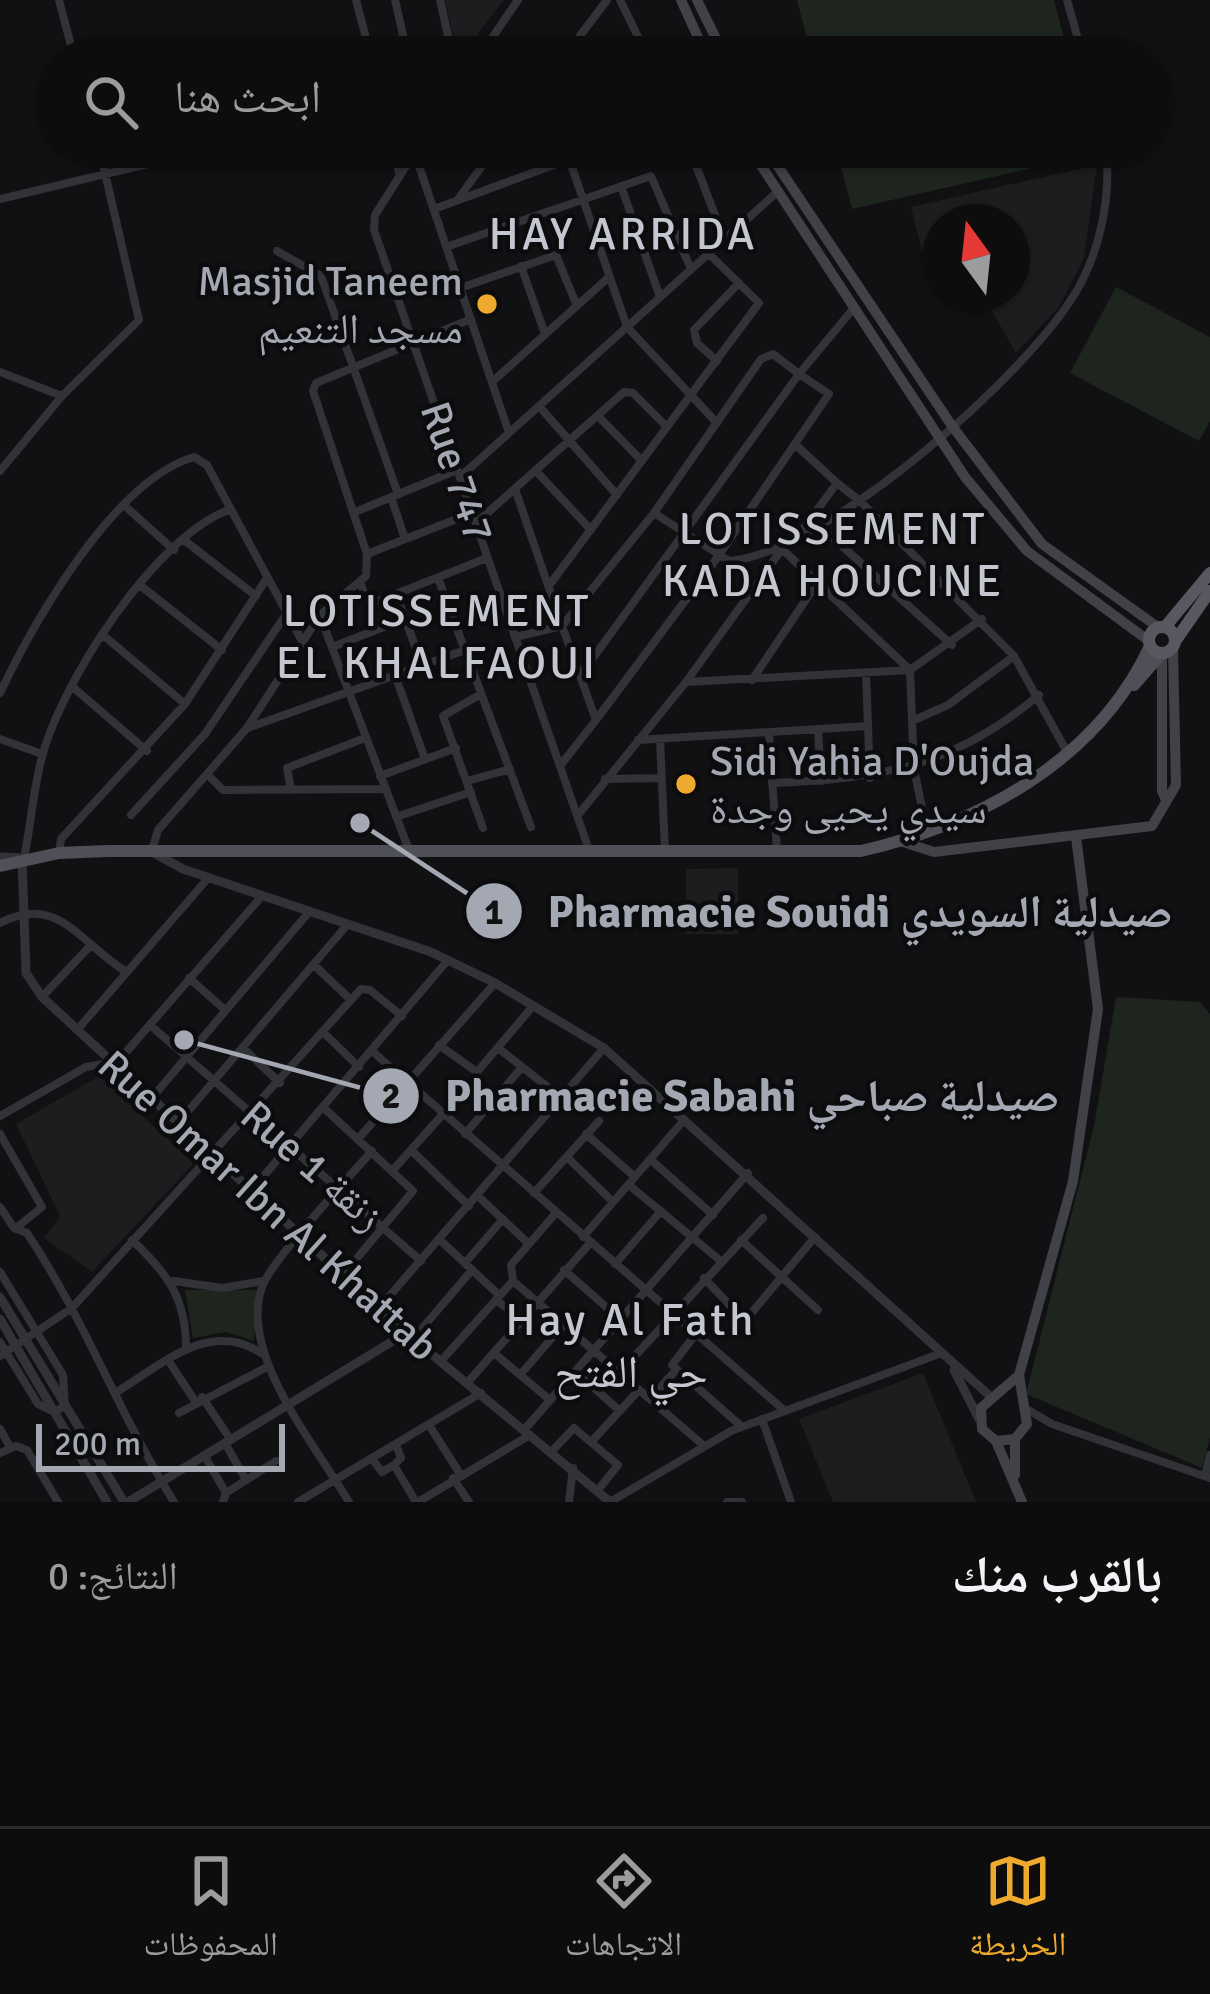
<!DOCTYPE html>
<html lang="ar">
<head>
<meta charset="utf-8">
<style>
  :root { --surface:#0d0d0e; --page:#1b1b1c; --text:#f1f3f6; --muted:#9a9c9e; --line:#2d2d2e; --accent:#edaa2f }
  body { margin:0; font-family:Signika,"Noto Naskh Arabic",sans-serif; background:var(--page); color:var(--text); direction:rtl }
  .compass { position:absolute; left:922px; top:204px; width:108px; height:108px; border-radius:50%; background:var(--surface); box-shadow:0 3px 9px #0004; rotate:345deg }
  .scale { position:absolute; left:36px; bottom:30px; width:249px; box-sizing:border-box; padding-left:12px; border:6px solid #a3a8b3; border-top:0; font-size:33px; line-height:42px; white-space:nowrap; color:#a3a8b3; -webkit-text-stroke:9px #0c0c0e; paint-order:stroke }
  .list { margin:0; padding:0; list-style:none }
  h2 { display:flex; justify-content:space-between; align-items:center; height:156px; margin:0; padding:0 48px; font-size:51px }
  h2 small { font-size:39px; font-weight:400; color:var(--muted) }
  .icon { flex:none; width:66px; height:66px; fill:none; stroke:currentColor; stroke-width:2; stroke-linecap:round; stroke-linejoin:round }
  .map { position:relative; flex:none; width:1210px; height:1502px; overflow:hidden; direction:ltr }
  .search { position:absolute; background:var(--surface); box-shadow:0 3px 9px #0004; left:36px; right:36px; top:36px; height:132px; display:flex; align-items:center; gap:30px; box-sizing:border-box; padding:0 42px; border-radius:66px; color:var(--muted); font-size:45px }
  .sheet { height:324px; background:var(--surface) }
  nav { display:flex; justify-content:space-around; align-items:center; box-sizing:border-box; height:168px; border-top:3px solid var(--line); background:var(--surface); font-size:33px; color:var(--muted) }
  nav a { display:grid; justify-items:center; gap:6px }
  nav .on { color:var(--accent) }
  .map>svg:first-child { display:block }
</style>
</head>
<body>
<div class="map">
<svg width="1210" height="1502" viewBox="0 0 1210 1502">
  <rect width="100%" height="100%" fill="#111113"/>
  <path fill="#1d1d20" d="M445 0H504L460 57H458Z
    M1097 165 1084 258 1059 307 1016 353 982 294H1012V222H940V271L925 265 911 207Z
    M738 868V934H686V869Z
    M99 1076 194 1163 92 1272 44 1238 60 1216 16 1124Z
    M923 1373 976 1502H833L799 1419Z"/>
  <path fill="#1e251e" d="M797 0H1054L1069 57H812Z
    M836 147H1092L1094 154 852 209Z
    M1116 287 1210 337V421L1199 441 1070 373Z
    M1116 997 1200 1002 1210 1014V1437L1202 1468 1026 1394 1094 1126Z
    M185 1290H258L254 1341 226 1332 193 1338Z"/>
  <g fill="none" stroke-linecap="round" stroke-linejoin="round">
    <path stroke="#323338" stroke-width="8" d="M59 0 74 57
      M356 0 371 57
      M395 0 408 57
      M440 0 453 57
      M620 0 648 57
      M1067 0 1083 57
      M490 42 510 57
      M479 57 518 0
      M564 57 607 0
      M601 57 642 42
      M392 147 399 173
      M418 147 375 215 374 230 589 850
      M565 147 627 327 717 423
      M689 147 724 239
      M415 154 509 433
      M621 186 660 297
      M0 199 219 147
      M458 199 496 147
      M434 209 603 147
      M446 247 651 176 691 269
      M277 251 321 276 398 494
      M521 266 545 334
      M460 288 556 255 577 306
      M717 361 697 343 694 330 739 283
      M0 372 62 396
      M492 382 609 277
      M539 406 617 495
      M598 416 642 461
      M797 446 837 483
      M0 471 62 396 139 320 99 147
      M536 471 591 530
      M460 477 776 193
      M515 489 562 626 654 513 761 359 773 354 799 374 853 309
      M391 497 405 539
      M126 507 174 550
      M355 512 457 470
      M654 513 729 561C825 554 1039 367 1082 281 1102 242 1111 191 1106 147
      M476 523 624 392 633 393 667 427
      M821 527 952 645
      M798 536 837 483 861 502 1014 656 1067 752
      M184 540 256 596
      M367 554 313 391 316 383 471 319
      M438 578 531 827
      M360 582 378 629
      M551 583 759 303 708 253
      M141 586 222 650
      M396 594 422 665
      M368 605 487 558
      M320 616 409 850
      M103 635 185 704
      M515 637 562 626 596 720 560 766
      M332 647 405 619
      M866 673 870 778
      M395 675 425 759
      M580 676 799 374 829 394 717 558 596 720
      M752 680 817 583
      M686 682 910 670 982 619
      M74 688 147 751
      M0 693C34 622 114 480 194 457L207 465 302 641
      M481 694 443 716 483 828
      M912 721 948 705 1014 656
      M248 728 465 650
      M818 729 821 781
      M769 732 777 850
      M0 739 42 754
      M660 739 665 851
      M638 740 868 726
      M209 776 223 790 385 789
      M380 776 456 748
      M605 779 662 778
      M467 781 510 769
      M772 783C882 778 952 768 1039 695
      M291 790 287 768 365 738
      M131 815 205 734 287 613
      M578 815 686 682 782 549 910 670 914 769 927 832
      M396 817 471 792
      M152 850 158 830 247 728 320 615 366 576 367 554 472 513
      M59 853 61 839 185 704 267 578
      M24 858C31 825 33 790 42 757 62 681 156 535 231 509
      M0 923C57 893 79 942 125 971
      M314 965 351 1000
      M189 978 224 1009
      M42 997 90 946
      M150 1025 421 1261
      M78 1029 209 877
      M324 1033 359 1067
      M439 1045 477 1072 533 1006
      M243 1048 280 1083
      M498 1048 563 1099
      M372 1051 785 1411
      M114 1066 261 897
      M151 1099 309 912
      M324 1108 413 1191 343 1275
      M0 1116 86 1067 109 1063
      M178 1123 347 925
      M0 1134 42 1207 16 1228
      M465 1134 522 1067
      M586 1134 635 1177
      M358 1139 495 983
      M411 1150 469 1206
      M567 1157 613 1202
      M650 1159 713 1215
      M393 1170 443 1114
      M629 1185 722 1262
      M251 1191 448 960
      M534 1193 599 1121
      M479 1197 529 1244
      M0 1207 14 1228 27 1233C85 1320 119 1414 174 1502
      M555 1214 511 1265 513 1281 703 1445
      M583 1237 684 1120
      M132 1240C168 1274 186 1298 186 1348
      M440 1240 499 1295
      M741 1240 818 1310
      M465 1263 503 1219
      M615 1264 661 1211
      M564 1270 620 1319
      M0 1272 63 1375 65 1406 54 1412 38 1404 0 1342
      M704 1278 741 1317H748L815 1237
      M174 1281 222 1288 263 1281
      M496 1300 523 1320
      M379 1308 604 1048
      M695 1335 672 1365 741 1426
      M413 1339 472 1270
      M494 1353 550 1400
      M0 1356 72 1308 361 989 370 990 402 1016
      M168 1360 195 1401
      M441 1361 512 1282
      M575 1371 620 1411
      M620 1372 763 1218
      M520 1375 564 1324
      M468 1382 590 1243
      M115 1393C159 1367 209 1318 261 1353
      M202 1397 231 1440
      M650 1399 676 1370
      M1025 1408 1052 1424 1210 1478
      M179 1413 269 1366
      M762 1419 791 1502
      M429 1425 460 1474
      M0 1429 10 1447
      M525 1429 748 1173
      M593 1440 639 1390
      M225 1443 246 1480
      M396 1445 401 1458 394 1465 416 1502
      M552 1451 574 1428 618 1465 598 1490
      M0 1453 16 1446 27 1450 58 1502
      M204 1455 226 1493
      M372 1459 382 1472 394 1465
      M1205 1476 1210 1455
      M453 1478 469 1502
      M223 1502 226 1493 276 1461
      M298 1502 481 1393
      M349 1502C316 1446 238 1353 262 1287 271 1261 350 1176 372 1151
      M418 1502 530 1435
      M569 1502 573 1468
      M610 1502 731 1431 939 1354
      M727 1502H742"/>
    <path stroke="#323338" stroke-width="9" d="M152 852 183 869 431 952 495 983 604 1048 991 1397
      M0 857 22 858 26 973 42 997 406 1333 610 1502
      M0 1297 124 1502
      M0 1319 107 1502
      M954 1370 979 1419
      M128 1502 406 1333"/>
    <path stroke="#404248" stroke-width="10" d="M681 0 707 57
      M697 0 725 57
      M749 147 965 477 1027 551 1149 641
      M765 147 952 426 1042 544 1159 628
      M1162 654V791L1166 800
      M903 842 934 852 1152 826 1176 785 1173 649
      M1019 1375 981 1408 982 1429 996 1441 1015 1439 1027 1424 1019 1375 1073 1181 1098 1009 1076 837
      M996 1441 1022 1502
      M1015 1475V1439"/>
    <path stroke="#4f5057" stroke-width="12" d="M1134 685 1161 654
      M0 866 59 853 107 851H861C979 824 1097 761 1150 646"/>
    <path stroke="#575860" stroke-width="12" d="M1149 640a13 13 0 1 1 26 0a13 13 0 1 1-26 0Z
      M1165 627 1210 573
      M1176 640 1210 591"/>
  </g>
  <g fill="#edaa2f" stroke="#0c0c0e" stroke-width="4.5">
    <circle cx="487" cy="304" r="12"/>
    <circle cx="686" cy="784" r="12"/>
  </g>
  <g text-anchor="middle" stroke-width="9" stroke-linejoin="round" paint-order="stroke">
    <g font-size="42" fill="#a3a8b3" stroke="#0c0c0e" text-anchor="end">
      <text x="463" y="295">Masjid Taneem<tspan x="463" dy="48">مسجد التنعيم</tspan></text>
      <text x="710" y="775" text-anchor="start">Sidi Yahia D'Oujda<tspan x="710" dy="48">سيدي يحيى وجدة</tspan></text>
    </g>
    <g font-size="42" fill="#a3a8b3" stroke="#0c0c0e">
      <text transform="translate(458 472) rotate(71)" y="15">Rue 747</text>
      <text transform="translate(313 1165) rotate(41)" y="15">Rue 1 زنقة</text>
      <text transform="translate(269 1205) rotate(42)" y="15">Rue Omar Ibn Al Khattab</text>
    </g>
    <g font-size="45" letter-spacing="3" fill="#c4c7cf" stroke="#0c0c0e">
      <text x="623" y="249">HAY ARRIDA</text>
      <text x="833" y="544">LOTISSEMENT<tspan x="833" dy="52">KADA HOUCINE</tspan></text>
      <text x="437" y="626">LOTISSEMENT<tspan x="437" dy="52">EL KHALFAOUI</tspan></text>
      <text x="631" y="1335">Hay Al Fath<tspan x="631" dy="52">حي الفتح</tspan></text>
    </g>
  </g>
  <path fill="none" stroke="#a3a8b3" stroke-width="4.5" d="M360 823L494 911M184 1040L391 1096"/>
  <g fill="#a3a8b3" stroke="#0c0c0e" stroke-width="4.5">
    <circle cx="360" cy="823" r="12"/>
    <circle cx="184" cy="1040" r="12"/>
    <circle cx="494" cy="911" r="30"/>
    <circle cx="391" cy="1096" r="30"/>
  </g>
  <g font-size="36" text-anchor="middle" font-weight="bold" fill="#111">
    <text x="494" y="924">1</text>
    <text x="391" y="1108">2</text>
  </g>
  <g font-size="45" text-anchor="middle" font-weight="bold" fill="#a3a8b3" stroke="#0c0c0e" stroke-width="9" stroke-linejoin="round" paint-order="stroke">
    <text x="860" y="927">Pharmacie Souidi صيدلية السويدي</text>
    <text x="752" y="1111">Pharmacie Sabahi صيدلية صباحي</text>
  </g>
</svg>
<svg class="compass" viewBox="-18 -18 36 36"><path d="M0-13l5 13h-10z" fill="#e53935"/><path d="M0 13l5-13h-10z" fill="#9a9c9e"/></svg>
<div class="scale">200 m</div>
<div class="search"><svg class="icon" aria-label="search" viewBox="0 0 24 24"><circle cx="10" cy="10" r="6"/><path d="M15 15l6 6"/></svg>ابحث هنا</div>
</div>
<section class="sheet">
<h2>بالقرب منك<small>النتائج: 0</small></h2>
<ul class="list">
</ul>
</section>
<nav>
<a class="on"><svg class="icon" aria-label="map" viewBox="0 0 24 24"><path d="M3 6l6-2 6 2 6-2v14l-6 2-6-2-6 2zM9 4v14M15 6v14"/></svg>الخريطة</a>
<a><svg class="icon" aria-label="directions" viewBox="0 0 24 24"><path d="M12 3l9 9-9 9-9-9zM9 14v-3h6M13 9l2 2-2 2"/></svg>الاتجاهات</a>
<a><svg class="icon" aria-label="saved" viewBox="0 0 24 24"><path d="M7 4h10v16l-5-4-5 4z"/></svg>المحفوظات</a>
</nav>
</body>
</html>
